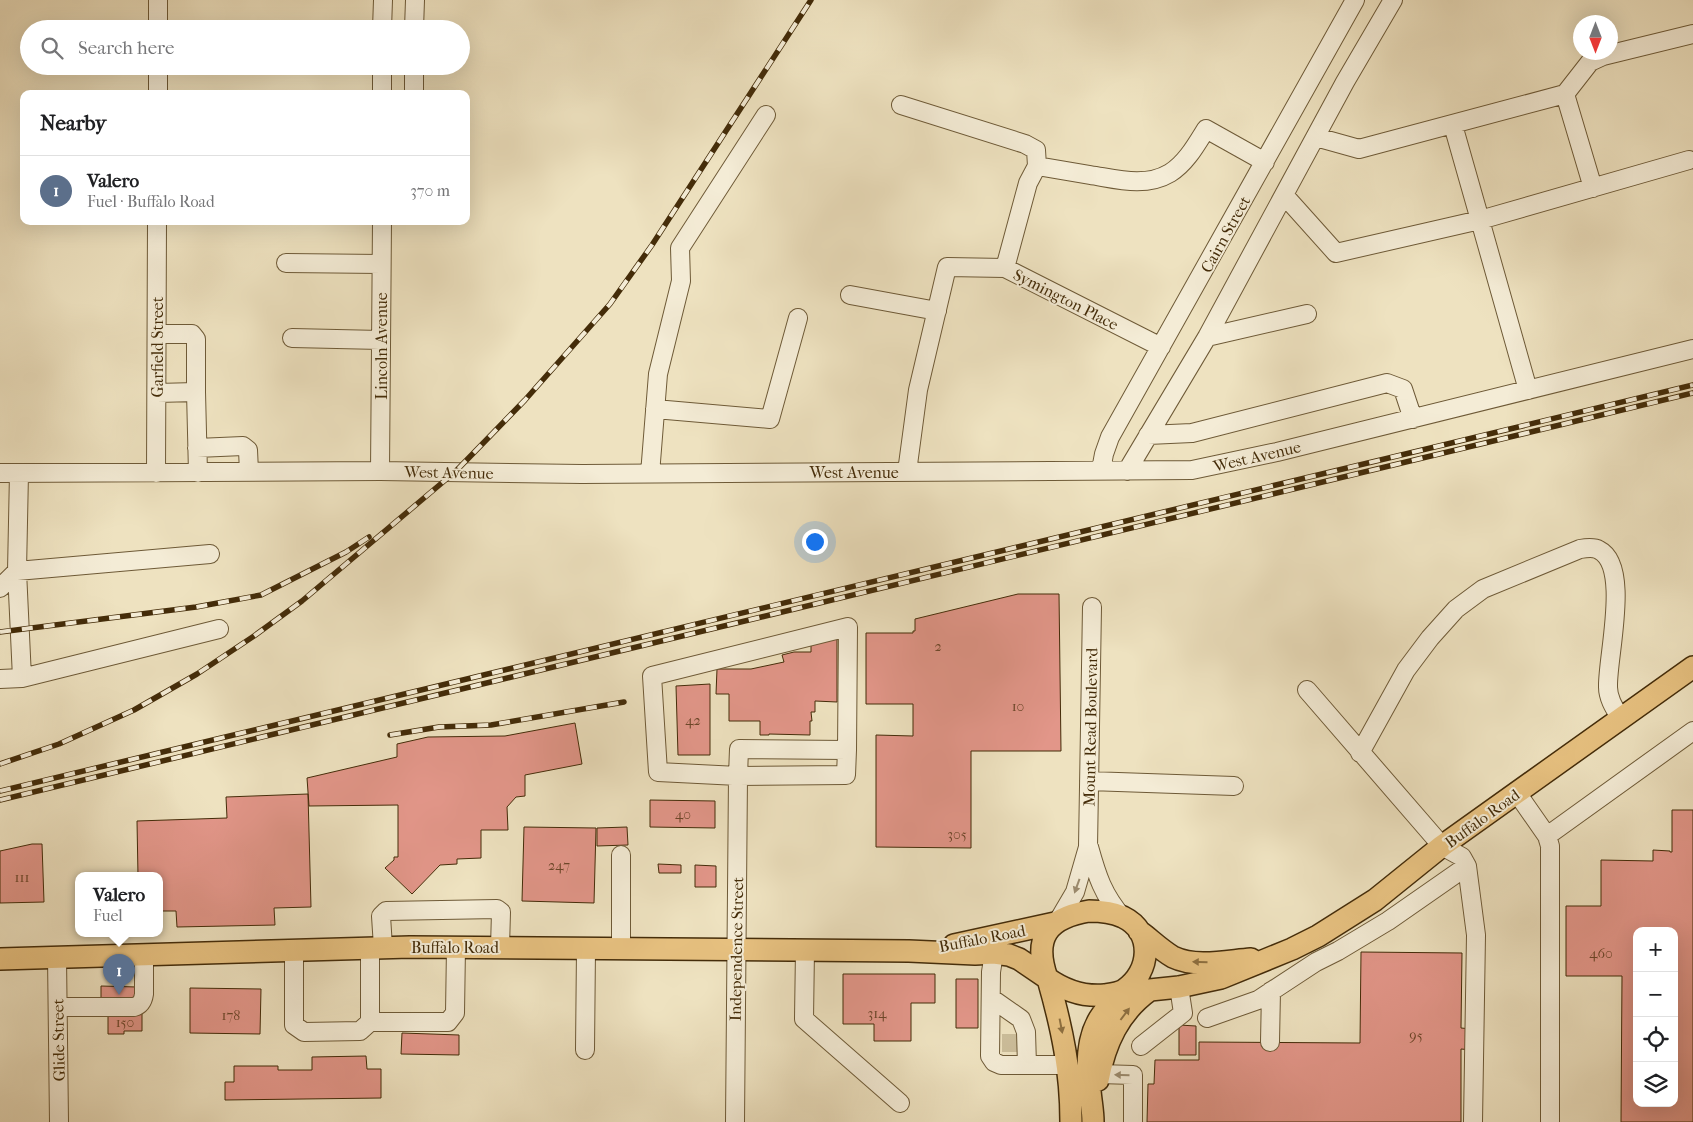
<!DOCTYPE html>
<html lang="en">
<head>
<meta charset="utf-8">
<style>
  :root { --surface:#fff; --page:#f6f6f6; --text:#202124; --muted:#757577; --line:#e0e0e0; --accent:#1a73e8 }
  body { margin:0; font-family:"IM FELL French Canon",serif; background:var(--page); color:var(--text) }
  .controls { position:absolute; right:15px; bottom:15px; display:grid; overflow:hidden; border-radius:10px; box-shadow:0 5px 20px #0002 }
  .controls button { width:45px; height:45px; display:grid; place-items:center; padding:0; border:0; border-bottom:1px solid var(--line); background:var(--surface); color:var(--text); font:25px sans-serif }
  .compass { position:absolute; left:1573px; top:15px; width:45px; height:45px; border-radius:50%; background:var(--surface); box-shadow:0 5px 20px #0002; rotate:180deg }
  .you { position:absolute; left:814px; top:541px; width:18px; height:18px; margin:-12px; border:4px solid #fff; border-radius:50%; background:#1a73e8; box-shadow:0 0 0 8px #1a73e833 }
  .badge { display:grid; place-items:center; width:32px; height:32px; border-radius:50%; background:var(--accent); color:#fff; font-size:16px; font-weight:700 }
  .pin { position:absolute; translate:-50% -41px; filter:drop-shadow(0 1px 2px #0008) }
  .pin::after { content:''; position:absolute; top:26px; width:18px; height:15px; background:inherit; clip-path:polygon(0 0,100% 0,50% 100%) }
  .popup { position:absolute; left:75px; top:872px; width:88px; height:65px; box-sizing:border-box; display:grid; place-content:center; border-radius:10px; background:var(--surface); filter:drop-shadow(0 1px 4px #0005); font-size:16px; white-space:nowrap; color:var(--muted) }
  .popup b { font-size:19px; color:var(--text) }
  .popup::after { content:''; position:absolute; left:50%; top:100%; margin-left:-10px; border:10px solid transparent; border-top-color:var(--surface) }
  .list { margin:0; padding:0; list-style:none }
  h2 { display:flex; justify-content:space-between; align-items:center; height:65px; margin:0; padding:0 20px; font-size:21px }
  h2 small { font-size:16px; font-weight:400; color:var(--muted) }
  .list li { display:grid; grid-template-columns:32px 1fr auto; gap:15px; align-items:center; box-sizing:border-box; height:70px; padding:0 20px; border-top:1px solid var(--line) }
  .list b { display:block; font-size:19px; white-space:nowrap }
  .list p { margin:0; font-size:16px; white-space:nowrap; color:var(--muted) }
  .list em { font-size:16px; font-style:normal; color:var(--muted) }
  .icon { flex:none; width:28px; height:28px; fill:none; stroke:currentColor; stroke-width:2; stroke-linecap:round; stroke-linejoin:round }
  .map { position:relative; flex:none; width:1693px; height:1122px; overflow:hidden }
  .search { position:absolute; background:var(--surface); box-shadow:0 5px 20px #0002; left:20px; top:20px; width:450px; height:55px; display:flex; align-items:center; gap:12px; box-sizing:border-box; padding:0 18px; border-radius:28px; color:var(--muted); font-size:19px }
  .panel { position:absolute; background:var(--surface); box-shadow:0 5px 20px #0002; left:20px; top:90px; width:450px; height:135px; border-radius:10px }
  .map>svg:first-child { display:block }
</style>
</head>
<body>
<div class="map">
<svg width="1693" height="1122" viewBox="0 0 1693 1122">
  <rect width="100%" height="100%" fill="#eee2c0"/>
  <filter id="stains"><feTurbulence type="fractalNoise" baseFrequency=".004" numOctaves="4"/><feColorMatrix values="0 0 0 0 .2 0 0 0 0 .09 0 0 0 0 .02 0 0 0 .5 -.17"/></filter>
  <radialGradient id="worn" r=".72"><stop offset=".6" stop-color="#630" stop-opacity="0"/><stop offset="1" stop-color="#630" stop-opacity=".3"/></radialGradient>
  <path fill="#e29689" stroke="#442c09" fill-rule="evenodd" d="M1018 594H1059L1061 751H971V848L876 847V735L913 736V704H866V633H913V631H915V619Z
    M837 635V702L815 701V712H811L812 721H810V735L769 734V735H760V721H729V694H716L717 669H751L784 662 782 655 794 652H811V643Z
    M710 684V755H678L676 686Z
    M575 723 582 764 525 775V796L516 797 507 807 508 830H481V858L457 859V864L440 865 412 894 385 868 394 860V857H398V805L309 806 307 778 397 757V744L428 737 505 736Z
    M308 794 311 907 274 908 275 925 177 927 176 911H159V876H138L137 821 227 818 226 797Z
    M650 800 715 801V828L650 827Z
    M1672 810H1693V1122H1621L1622 976H1566V906H1601V860L1653 861V850L1670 851V852H1672ZM1637 931H1674V1103H1637Z
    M524 827 596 828 594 903 522 901Z
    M627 827 628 845 597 846V828Z
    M32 844H42L44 902 0 903V851Z
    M658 864 681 865V873H659Z
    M695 865 716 866V887H695Z
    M1361 952 1462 953 1461 1028 1472 1029V1050L1461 1049V1122H1147L1148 1084H1154L1155 1060H1199V1042L1360 1043Z
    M843 974H935V1003H911V1041H874V1024H843Z
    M956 979H978V1028H956Z
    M101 986 137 987V1004L101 1003Z
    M190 988 261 989 260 1034 190 1033Z
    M108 1013H142V1031H124V1034H108Z
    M1179 1025 1196 1026V1055H1179Z
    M402 1033 459 1035V1055L401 1054Z
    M366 1056 367 1069H381V1098L225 1100V1082H234V1066H278V1070H312V1057Z"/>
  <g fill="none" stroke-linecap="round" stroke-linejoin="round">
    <path stroke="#ccbe9b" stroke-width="18" stroke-dasharray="18 9" stroke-linecap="butt" d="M1002 1043H1019"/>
    <g stroke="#6e5a37" stroke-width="20">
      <path id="minor" d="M158 29V0
        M382 29 383 0
        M414 29 415 0
        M158 94V66
        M382 94V66
        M414 94V66
        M1565 94 1593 188
        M901 105 1025 144 1036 150 1037 166 1028 183 1005 268
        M1316 137 1359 149 1565 94 1590 62 1603 56 1693 34
        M1037 166C1055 169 1072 172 1090 175 1116 179 1145 188 1170 173 1186 163 1196 145 1206 129L1265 162
        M1284 195 1336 253 1480 220 1453 125
        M286 263 381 264
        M850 295 937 311
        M1207 337 1307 314
        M292 338 381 340
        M1528 390 1480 220 1689 160
        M196 392 198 473
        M157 393 196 392V339L192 334H157
        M655 409 770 419 798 318
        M1148 435 1192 433 1387 383 1403 389 1413 419
        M197 448 243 446 248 450 249 472
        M1101 470 1104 454 1110 437 1355 0
        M380 471 382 221
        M1127 471 1207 337 1345 82 1393 0
        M907 472 918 390 947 267 1005 268 1161 347
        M0 473 380 471 582 474 1192 470 1277 452 1693 349
        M19 473 17 571 210 554
        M156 473 157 221
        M650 474 658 374 681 281 680 248 766 115
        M0 588 17 571
        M22 678 219 629
        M0 679 22 678 17 571
        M1360 753 1406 670 1430 638 1456 609 1483 589 1580 549C1586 548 1594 547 1599 550 1631 566 1607 657 1608 687 1608 699 1615 709 1621 719
        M1089 781 1234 786
        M1517 793 1547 836 1550 846V1122
        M1547 836 1693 731
        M1089 847C1097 876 1103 895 1123 918
        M1467 866 1476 935 1473 1122
        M1058 921 1075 892 1088 847 1092 607
        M383 947 381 916 386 911 497 909 501 912 500 947
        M621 949V855
        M294 950V1025L304 1032 360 1031 370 1022H448L455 1013 456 947
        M805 950 804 1019 900 1103
        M994 953 991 972 990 1056 994 1062 1001 1065H1068
        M57 957 59 1122
        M991 998 1021 1019 1026 1032 1027 1065
        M58 1007H134C141 1005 143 1001 144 994V955
        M1207 1018 1258 1000 1316 962 1338 951 1388 921 1467 866 1462 857 1442 846 1307 690
        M370 1022V947
        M1270 1042 1271 991
        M1141 1046 1183 1013 1179 987
        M585 1050 586 949
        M1099 1074 1133 1075V1122
        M735 1122 738 776 739 749 847 750 848 627 652 676 658 772 738 776 846 775 847 750"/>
    </g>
    <g stroke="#442c09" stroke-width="24">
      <path id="major" d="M1089 911C1100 911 1112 912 1123 917 1154 932 1151 972 1124 990 1119 993 1111 994 1105 995 1084 997 1065 991 1047 978 1033 938 1047 918 1089 911Z
        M1139 931C1150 939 1161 950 1173 957 1196 968 1226 961 1251 959
        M954 945 1055 923
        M0 959 410 947 909 951 975 954 994 953 1009 955 1019 959 1047 978
        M1048 979C1062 1028 1071 1071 1071 1122
        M1124 990H1150L1179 987 1221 978 1292 949 1318 936 1375 900 1442 846 1693 667
        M1098 1080C1105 1043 1119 1012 1150 990
        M1093 1122C1093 1111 1091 1102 1090 1091 1087 1069 1087 1041 1098 1021 1104 1010 1114 1000 1123 991"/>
    </g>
    <use href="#minor" stroke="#f4ecd6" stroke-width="18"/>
    <use href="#major" stroke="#e7c180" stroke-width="21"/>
    <g stroke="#442c09" stroke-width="5.5">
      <path id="rail" d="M0 632 196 607 261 595 346 552 369 537
        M390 735 439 727 491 725 624 702
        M0 764 59 744 134 710 197 674 254 636 302 601 456 471 525 400 610 304 652 245 811 0
        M0 791 1693 385
        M0 800 1693 393"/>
    </g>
    <use href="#rail" stroke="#f4ecd6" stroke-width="4" stroke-dasharray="11" stroke-linecap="butt"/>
  </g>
  <defs><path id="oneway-solid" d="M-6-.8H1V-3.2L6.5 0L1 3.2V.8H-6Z" transform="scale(1.25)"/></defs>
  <g fill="#9c8c70">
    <use href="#oneway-solid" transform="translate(1077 886) rotate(110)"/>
    <use href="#oneway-solid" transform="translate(1122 1075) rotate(-179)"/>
  </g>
  <g fill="#8d6f3f">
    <use href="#oneway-solid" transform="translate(1200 962) rotate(-179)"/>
    <use href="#oneway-solid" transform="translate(1125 1014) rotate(-53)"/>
    <use href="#oneway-solid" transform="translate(1061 1026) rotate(79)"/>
  </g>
  <g text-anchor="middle" stroke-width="4" stroke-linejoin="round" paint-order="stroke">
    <g font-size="14" fill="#6c4629">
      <text x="938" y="651">2</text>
      <text x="1018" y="711">10</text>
      <text x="693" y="725">42</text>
      <text x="683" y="819">40</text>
      <text x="957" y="839">305</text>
      <text x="559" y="870">247</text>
      <text x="22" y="882">111</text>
      <text x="1601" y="958">460</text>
      <text x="877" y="1018">314</text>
      <text x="231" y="1020">178</text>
      <text x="125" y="1027">150</text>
      <text x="1416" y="1040">95</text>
    </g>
    <g font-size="16" fill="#442c09" stroke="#f4ecd6">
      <text transform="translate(1225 234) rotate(-61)" y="6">Cairn Street</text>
      <text transform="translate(1066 299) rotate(27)" y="6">Symington Place</text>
      <text transform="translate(381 346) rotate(-90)" y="6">Lincoln Avenue</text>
      <text transform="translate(157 347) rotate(-90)" y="6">Garfield Street</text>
      <text transform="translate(1257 456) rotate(-13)" y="6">West Avenue</text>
      <text transform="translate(449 472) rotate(1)" y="6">West Avenue</text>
      <text x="854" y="478">West Avenue</text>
      <text transform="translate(1090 727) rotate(-89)" y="6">Mount Read Boulevard</text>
      <text transform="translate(1482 818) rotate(-36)" y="6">Buffalo Road</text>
      <text transform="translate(982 938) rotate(-11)" y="6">Buffalo Road</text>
      <text x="455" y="953">Buffalo Road</text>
      <text transform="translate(736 949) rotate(-89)" y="6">Independence Street</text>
      <text transform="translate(58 1040) rotate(-91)" y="6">Glide Street</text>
    </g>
  </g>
  <rect width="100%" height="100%" filter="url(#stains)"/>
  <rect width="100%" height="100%" fill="url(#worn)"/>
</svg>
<div class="controls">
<button>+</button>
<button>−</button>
<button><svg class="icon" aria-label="locate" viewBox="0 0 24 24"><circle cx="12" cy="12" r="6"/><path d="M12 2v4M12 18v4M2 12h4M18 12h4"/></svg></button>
<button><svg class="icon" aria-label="layers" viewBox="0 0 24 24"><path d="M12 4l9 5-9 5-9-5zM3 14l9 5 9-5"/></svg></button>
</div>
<svg class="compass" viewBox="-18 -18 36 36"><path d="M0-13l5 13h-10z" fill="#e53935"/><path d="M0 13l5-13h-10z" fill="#757577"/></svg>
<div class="you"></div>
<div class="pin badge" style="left:119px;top:995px;background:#5c6f8a">1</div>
<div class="popup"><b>Valero</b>Fuel</div>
<div class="search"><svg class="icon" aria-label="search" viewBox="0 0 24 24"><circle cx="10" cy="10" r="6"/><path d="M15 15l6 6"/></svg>Search here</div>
<section class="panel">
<h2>Nearby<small></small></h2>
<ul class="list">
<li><span class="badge" style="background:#5c6f8a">1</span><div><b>Valero</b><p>Fuel · Buffalo Road</p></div><em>370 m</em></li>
</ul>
</section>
</div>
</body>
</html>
